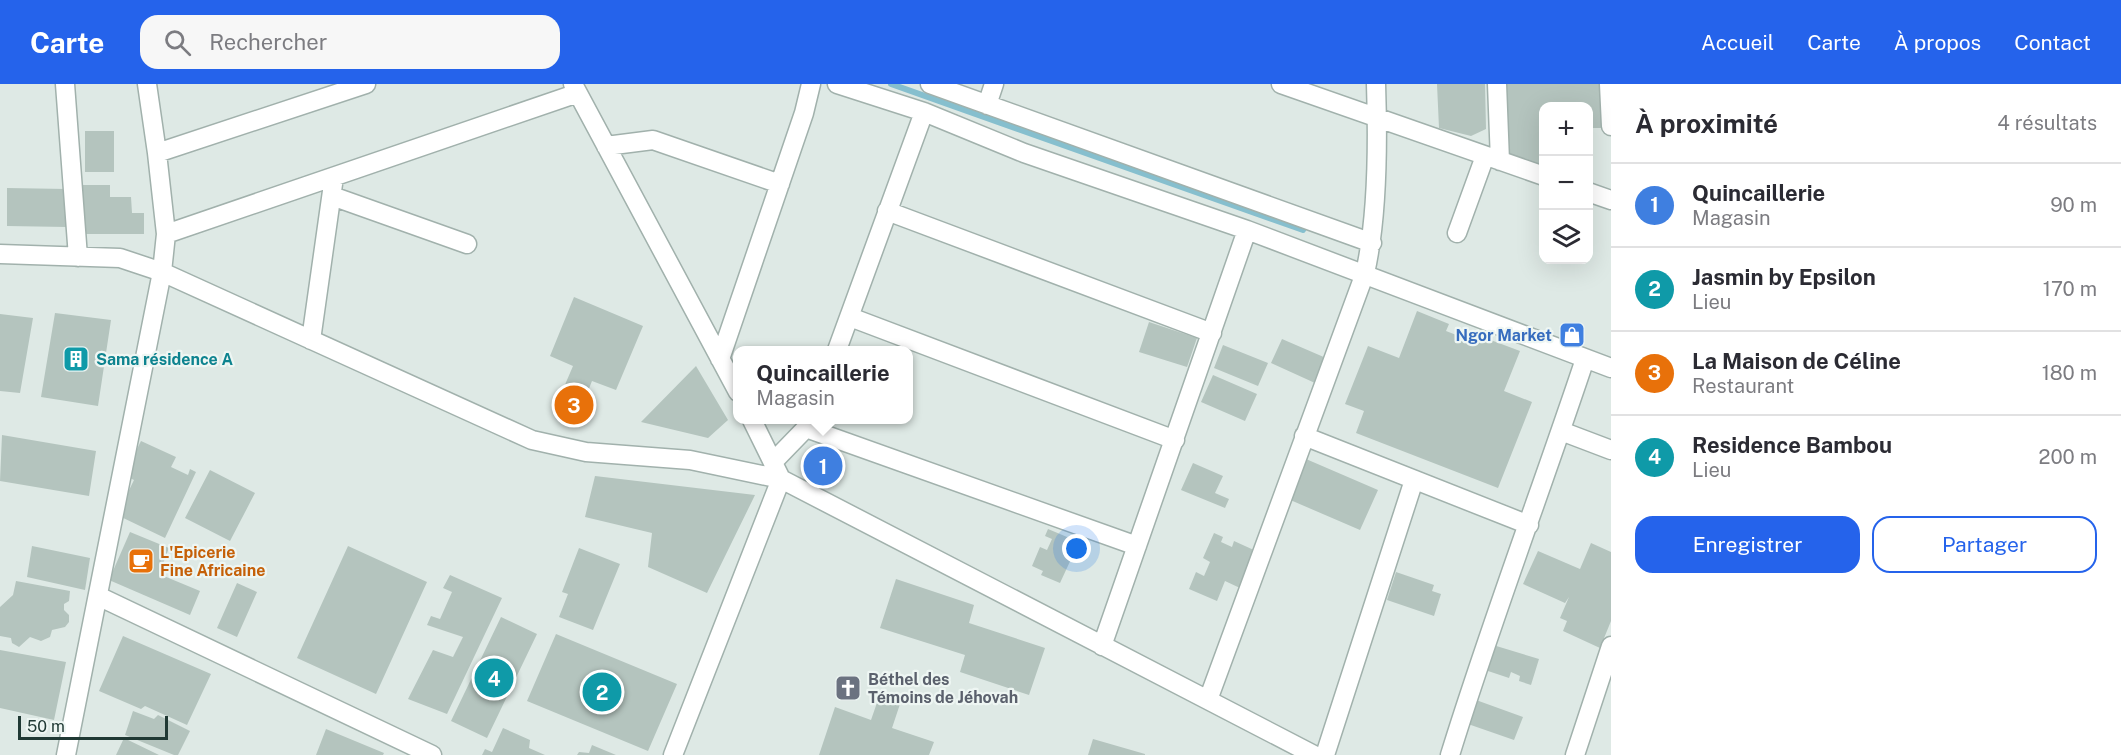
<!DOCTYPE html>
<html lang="fr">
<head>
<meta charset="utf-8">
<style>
  :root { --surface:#fff; --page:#f7f7f7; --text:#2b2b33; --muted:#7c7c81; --line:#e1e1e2; --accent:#2563eb }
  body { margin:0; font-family:"Public Sans",sans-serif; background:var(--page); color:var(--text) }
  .controls { position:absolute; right:18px; top:18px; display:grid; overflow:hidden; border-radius:12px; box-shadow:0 6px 24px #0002 }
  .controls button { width:54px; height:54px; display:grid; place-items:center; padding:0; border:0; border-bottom:2px solid var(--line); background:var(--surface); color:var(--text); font:30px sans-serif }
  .scale { position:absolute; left:18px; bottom:15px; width:150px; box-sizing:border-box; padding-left:6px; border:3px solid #203934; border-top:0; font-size:16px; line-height:21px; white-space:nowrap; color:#203934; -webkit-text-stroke:4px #eef6f3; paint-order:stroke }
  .you { position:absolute; left:1077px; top:465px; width:21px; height:21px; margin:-15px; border:4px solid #fff; border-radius:50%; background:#1a73e8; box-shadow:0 0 0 9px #1a73e833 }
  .badge { display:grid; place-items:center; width:39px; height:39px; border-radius:50%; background:var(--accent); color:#fff; font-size:20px; font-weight:700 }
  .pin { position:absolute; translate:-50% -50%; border:3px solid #fff; box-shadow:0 2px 6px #0006 }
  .popup { position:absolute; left:733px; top:262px; width:180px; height:78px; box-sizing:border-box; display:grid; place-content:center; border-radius:12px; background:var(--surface); filter:drop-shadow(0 2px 4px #0005); font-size:20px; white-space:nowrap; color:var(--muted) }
  .popup b { font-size:22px; color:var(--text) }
  .popup::after { content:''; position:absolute; left:50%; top:100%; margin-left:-12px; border:12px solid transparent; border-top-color:var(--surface) }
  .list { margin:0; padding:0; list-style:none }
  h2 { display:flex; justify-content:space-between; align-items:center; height:78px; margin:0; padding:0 24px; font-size:26px }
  h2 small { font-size:20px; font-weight:400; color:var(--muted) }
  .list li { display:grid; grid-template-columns:39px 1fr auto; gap:18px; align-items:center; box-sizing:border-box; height:84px; padding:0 24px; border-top:2px solid var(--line) }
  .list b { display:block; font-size:22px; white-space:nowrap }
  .list p { margin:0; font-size:20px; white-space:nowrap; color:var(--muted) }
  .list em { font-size:20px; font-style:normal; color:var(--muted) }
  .actions { display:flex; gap:12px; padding:18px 24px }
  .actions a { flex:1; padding:14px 0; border:2px solid var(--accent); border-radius:18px; text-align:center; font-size:21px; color:var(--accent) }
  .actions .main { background:var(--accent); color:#fff }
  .icon { flex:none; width:33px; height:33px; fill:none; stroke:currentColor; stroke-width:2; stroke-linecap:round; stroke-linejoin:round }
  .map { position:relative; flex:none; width:1611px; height:671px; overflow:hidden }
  header { display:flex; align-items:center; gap:36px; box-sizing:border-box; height:84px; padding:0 30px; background:var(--accent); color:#fff }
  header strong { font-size:28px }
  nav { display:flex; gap:33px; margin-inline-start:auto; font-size:21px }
  .search { width:420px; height:54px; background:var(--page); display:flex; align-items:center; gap:15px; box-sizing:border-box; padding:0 21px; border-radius:18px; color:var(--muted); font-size:22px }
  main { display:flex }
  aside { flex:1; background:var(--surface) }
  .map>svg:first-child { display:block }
</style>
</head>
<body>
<header>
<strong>Carte</strong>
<div class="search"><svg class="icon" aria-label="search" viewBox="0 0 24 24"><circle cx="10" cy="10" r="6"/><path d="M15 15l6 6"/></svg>Rechercher</div>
<nav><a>Accueil</a><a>Carte</a><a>À propos</a><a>Contact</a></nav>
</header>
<main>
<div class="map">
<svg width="1611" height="671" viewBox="0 0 1611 671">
  <rect width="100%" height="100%" fill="#dee9e5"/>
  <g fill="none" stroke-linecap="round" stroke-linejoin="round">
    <path stroke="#86bfce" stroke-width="6" d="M891 0 1303 146"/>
  </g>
  <path fill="#b4c4be" d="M1437 0H1485L1486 45 1471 52 1439 44Z
    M1502 0H1601L1603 44H1588V22H1544V82L1526 77 1505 68Z
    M85 47H114V88H85Z
    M83 101H110V113H131L132 129H144V150H83Z
    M7 104 67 105V143L7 142Z
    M574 213 643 242 616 306 592 297 586 312 564 303 573 282 550 272Z
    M1417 227 1449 240 1446 247 1477 259 1480 252 1520 267 1504 307 1532 318 1498 404 1356 349 1364 327 1345 320 1368 262 1399 274Z
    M55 229 111 236 98 322 41 313Z
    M0 230 33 234 20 309 0 307Z
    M1149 238 1197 254 1187 283 1139 268Z
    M1282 255 1326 274 1315 299 1271 279Z
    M1223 261 1268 279 1258 302 1214 284Z
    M696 282 728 336 708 354 641 338Z
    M1213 291 1257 310 1245 337 1201 318Z
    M2 351 96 367 89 412 0 397Z
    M141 357 176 373 171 383 188 391 190 385 196 388 165 454 117 431 134 396 124 391Z
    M1306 375 1378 406 1360 446 1288 415Z
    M1193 379 1223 392 1215 409 1229 415 1225 424 1181 406Z
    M210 386 255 409 230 457 185 434Z
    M595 392 755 411 707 509 648 483 652 449 585 433Z
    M1048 445 1079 458 1060 499 1041 491 1043 487 1032 482 1040 463 1047 466 1052 455 1045 452Z
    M130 448 169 464 159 490 200 507 190 531 109 496Z
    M1214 449 1223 453 1221 458 1232 463 1234 457 1256 467 1240 504 1225 497 1217 517 1189 505 1196 488 1204 492 1210 478 1203 474Z
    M1591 459 1611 468V537L1600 564 1563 547 1567 537 1560 534 1569 513 1565 519 1523 500 1538 467 1580 485Z
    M32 462 90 474 85 506 27 493Z
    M348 462 427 498 376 610 297 574Z
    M579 464 620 480 593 546 559 533 568 510 562 508Z
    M1396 488 1434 501 1432 507 1441 510 1434 532 1387 516Z
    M450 491 502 514 447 630 408 615 433 566 453 573 463 553 427 541 431 532 440 535 452 508 443 504Z
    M896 495 974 521 969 539 1045 564 1029 611 960 588 965 571 880 544Z
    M16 497 70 507 69 517 64 520V526L69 531V538L65 543 52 546 50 553 41 557 30 553 19 563 12 559 11 554 0 552V523L13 511Z
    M237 499 257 508 237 553 217 544Z
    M501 533 537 550 487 654 451 637Z
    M556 550 677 600 648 667 527 617Z
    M123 552 211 590 187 641 145 622 141 625 99 607Z
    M1493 561 1539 575 1531 601 1519 597 1520 592 1511 588 1509 594 1485 586Z
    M0 566 66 578 54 636 0 624Z
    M879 613 900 620 892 644 934 658 929 671H819L835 623 871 636Z
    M1476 616 1523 633 1514 656 1468 640Z
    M133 627 154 635 158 631 190 647 178 671H174L125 651Z
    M503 644 530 656 529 664 545 671H482L485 665 492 668Z
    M326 645 384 669 383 671H316Z
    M124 654 159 671H116Z
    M1093 655 1145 670V671H1088Z
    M592 661 616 671H577L579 668 589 669Z"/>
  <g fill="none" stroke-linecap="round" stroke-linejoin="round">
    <g stroke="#a1b1ac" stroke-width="21">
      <path id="street" d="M65 0 78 173
        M573 0 738 308
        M837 0 924 28 1024 69 1247 146 1611 284
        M930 0 1372 159
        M1281 0 1544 92
        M1497 0 1500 77
        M1609 0 1611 42
        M987 21 994 0
        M606 62 653 56 780 100
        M157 69 366 0
        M1588 108 1611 116
        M332 112 467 160
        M887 127 1212 249
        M1457 149 1485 72
        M166 150 578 9
        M0 170 120 174 162 188 532 356 586 368 690 376 781 395 1314 671
        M850 233 1175 356
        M311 256 334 93
        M837 266 924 28
        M720 275 804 29 811 0
        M806 344 1137 462
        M1561 347 1611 366
        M1304 352 1529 441
        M774 377 806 344 809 336
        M98 512 432 671
        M1102 562 1247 146
        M1208 616 1365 189C1378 132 1378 59 1376 0
        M66 671 162 188 166 150 157 69 147 0
        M673 671 781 395 752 336
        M1325 671 1414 396
        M1450 671C1491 538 1541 407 1585 275
        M1575 671 1611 562"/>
    </g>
    <use href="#street" stroke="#fff" stroke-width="18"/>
  </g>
  <defs>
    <g id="shop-square" transform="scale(1.35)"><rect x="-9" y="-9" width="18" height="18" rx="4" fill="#3f7fe0" stroke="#eef6f3"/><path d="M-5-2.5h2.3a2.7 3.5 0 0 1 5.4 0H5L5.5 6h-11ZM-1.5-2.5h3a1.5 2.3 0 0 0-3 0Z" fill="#fff"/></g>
    <g id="building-square" transform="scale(1.35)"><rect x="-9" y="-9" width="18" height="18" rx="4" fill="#0f9aa8" stroke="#eef6f3"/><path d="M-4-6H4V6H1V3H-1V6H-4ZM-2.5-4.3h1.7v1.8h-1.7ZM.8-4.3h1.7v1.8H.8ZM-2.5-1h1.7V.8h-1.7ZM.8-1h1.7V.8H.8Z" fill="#fff"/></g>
    <g id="cafe-square" transform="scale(1.35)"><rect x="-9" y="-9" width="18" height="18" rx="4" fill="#e8710a" stroke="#eef6f3"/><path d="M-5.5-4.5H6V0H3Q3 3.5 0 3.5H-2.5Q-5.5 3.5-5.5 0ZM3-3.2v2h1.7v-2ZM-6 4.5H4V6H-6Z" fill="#fff"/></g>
    <g id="church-square" transform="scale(1.35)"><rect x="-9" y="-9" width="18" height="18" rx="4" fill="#6b7280" stroke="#eef6f3"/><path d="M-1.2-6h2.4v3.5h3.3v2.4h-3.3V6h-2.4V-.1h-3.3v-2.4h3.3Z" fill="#fff"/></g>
  </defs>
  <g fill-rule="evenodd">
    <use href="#shop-square" x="1572" y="251"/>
    <use href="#building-square" x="76" y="275"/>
    <use href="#cafe-square" x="141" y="477"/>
    <use href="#church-square" x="848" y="604"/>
  </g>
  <g text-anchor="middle" stroke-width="4.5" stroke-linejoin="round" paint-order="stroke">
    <g font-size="16" font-weight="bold" fill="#366cbe" stroke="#eef6f3" text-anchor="end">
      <text x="1552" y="257">Ngor Market</text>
    </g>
    <g font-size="16" font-weight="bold" fill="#0d838f" stroke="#eef6f3" text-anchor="start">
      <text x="96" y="281">Sama résidence A</text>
    </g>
    <g font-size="16" font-weight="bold" fill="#c56008" stroke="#eef6f3" text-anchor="start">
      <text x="160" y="474">L'Epicerie<tspan x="160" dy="18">Fine Africaine</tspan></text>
    </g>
    <g font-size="16" font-weight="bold" fill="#5b616d" stroke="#eef6f3" text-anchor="start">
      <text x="868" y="601">Béthel des<tspan x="868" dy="18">Témoins de Jéhovah</tspan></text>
    </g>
  </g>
</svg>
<div class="controls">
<button>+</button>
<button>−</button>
<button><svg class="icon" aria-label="layers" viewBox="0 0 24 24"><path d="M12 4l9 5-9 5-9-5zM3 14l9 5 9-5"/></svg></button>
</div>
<div class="scale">50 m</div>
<div class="you"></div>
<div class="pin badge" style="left:823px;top:382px;background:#3f7fe0">1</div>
<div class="popup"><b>Quincaillerie</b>Magasin</div>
<div class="pin badge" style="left:602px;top:608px;background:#0f9aa8">2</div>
<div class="pin badge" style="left:574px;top:321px;background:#e8710a">3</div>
<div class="pin badge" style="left:494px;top:594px;background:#0f9aa8">4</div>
</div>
<aside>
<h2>À proximité<small>4 résultats</small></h2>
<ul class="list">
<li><span class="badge" style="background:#3f7fe0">1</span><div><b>Quincaillerie</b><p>Magasin</p></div><em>90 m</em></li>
<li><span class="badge" style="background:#0f9aa8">2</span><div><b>Jasmin by Epsilon</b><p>Lieu</p></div><em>170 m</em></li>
<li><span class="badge" style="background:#e8710a">3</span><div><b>La Maison de Céline</b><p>Restaurant</p></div><em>180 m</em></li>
<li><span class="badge" style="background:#0f9aa8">4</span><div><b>Residence Bambou</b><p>Lieu</p></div><em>200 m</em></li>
</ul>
<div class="actions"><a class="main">Enregistrer</a><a>Partager</a></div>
</aside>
</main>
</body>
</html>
